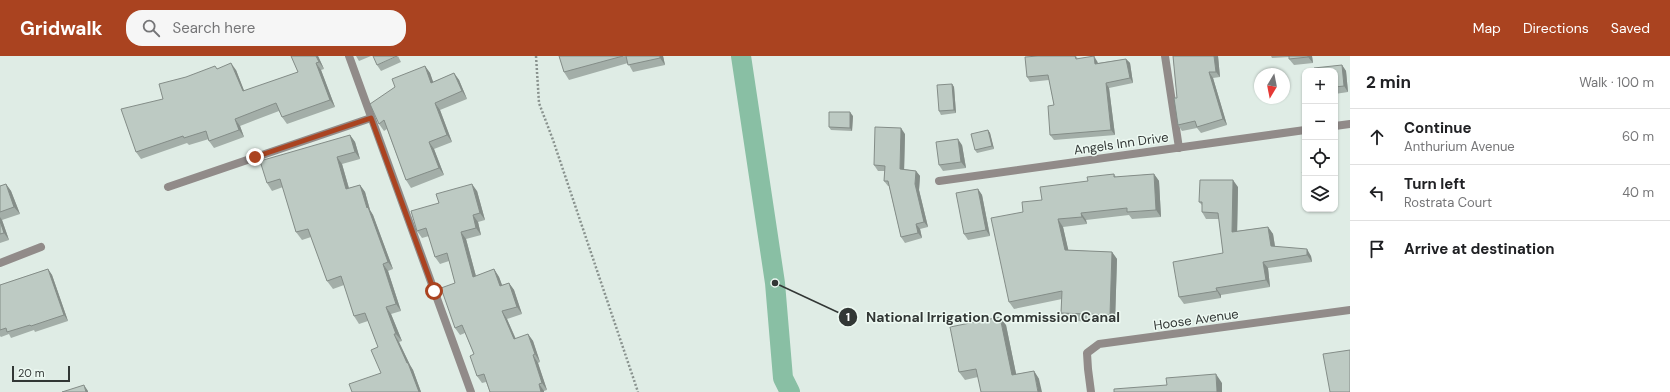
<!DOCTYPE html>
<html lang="en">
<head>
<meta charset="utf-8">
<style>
  :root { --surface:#fff; --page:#f6f6f6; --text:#202124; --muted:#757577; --line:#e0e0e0; --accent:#aa4320 }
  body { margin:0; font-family:"DM Sans",sans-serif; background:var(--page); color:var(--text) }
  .controls { position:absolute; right:12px; top:12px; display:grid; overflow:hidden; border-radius:8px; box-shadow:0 1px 3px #0004 }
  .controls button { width:36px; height:36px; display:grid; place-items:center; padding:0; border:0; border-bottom:1px solid var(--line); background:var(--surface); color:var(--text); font:20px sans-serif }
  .compass { position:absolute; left:1254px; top:12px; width:36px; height:36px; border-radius:50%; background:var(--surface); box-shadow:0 1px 3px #0004; rotate:190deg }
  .scale { position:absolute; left:12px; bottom:10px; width:58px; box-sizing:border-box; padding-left:4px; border:2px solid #323735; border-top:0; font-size:11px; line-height:14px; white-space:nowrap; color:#323735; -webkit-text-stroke:3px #edf9f2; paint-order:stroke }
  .stop { position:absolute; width:12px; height:12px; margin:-9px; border:3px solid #aa4320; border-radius:50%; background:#fff }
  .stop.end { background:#aa4320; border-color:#fff; box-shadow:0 1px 4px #0008 }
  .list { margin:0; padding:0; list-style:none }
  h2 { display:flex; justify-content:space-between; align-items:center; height:52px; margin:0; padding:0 16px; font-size:17px }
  h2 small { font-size:13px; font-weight:400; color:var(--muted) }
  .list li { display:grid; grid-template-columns:26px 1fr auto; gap:12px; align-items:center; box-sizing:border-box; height:56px; padding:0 16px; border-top:1px solid var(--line) }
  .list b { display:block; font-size:15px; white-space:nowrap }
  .list p { margin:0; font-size:13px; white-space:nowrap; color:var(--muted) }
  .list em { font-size:13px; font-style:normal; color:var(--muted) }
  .icon { flex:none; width:22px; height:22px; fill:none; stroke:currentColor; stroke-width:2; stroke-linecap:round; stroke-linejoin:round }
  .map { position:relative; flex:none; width:1350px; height:336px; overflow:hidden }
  header { display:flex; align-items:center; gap:24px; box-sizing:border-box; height:56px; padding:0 20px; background:var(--accent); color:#fff }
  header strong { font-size:19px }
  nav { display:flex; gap:22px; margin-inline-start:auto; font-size:14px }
  .search { width:280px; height:36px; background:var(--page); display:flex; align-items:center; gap:10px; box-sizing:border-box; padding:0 14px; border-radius:16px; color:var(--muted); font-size:15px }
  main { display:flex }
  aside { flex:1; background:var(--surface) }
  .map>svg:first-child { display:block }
</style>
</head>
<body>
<header>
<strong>Gridwalk</strong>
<div class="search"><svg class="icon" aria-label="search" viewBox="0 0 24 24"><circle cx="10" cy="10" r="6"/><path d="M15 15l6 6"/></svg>Search here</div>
<nav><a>Map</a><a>Directions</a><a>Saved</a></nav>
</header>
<main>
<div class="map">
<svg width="1350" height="336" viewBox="0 0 1350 336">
  <rect width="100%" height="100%" fill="#dfece5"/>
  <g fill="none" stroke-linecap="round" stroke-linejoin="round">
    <path stroke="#89bfa4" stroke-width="20" d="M741 0 775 227 783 322 790 336"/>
    <path stroke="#89928e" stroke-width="2.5" stroke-dasharray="2 2" stroke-linecap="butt" d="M536 0 539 47 553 84 638 336"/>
    <path stroke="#918b89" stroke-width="8" d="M349 0 471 336
      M1165 0 1179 92
      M1335 70 1350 68
      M939 125 1305 74
      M168 131 371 62
      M0 207 41 191
      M1091 336 1088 313 1087 297 1099 288 1350 254"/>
  </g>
  <path fill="#a3aea8" d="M291 0H318L324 13 321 14 335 51 287 68 282 61 279 55 240 70 244 81 214 92 209 85V83L189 89 187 87 141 103 136 96 163 43 218 13 236 14 244 35 298 16Z
    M356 0H371L359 5Z
    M398 0 401 6 381 15 377 9Z
    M559 0H663L665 9 633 16 628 7 569 24 564 16Z
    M1038 0H1076L1078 3 1097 5 1098 7 1126 3 1130 7 1133 27 1109 32 1115 79 1054 84 1050 79 1054 49 1049 24 1030 26 1027 21Z
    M1173 0H1218L1220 21 1213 22 1227 69 1201 77 1197 72 1182 75 1178 69 1177 42Z
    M1271 0H1312L1313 7 1294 9 1289 3V1L1272 2Z
    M1342 9 1346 15 1348 36 1335 38V15Z
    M425 10 430 17 433 26 454 17 459 24 467 43 440 54 452 86 434 93 444 119 411 132 406 124 387 73 384 75 379 68 395 31Z
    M952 28 954 31 956 57 941 59 939 55Z
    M853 60 852 75 831 74 829 71Z
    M988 74 990 77 994 93 977 97 975 94Z
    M905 78 904 113 916 115 920 120 919 134 928 171 920 173 922 182 905 187 901 181 889 130H888L884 125 885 115H878L874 109Z
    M350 79 355 86 360 103 342 108 349 132 360 129 365 136 370 154 373 159 393 213 388 215 401 255 391 258 402 285 399 286 410 309 413 314 421 336H352L381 317 378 291 368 265 359 268 354 260 344 229 333 233 327 225 311 181 302 184 296 176 283 131 272 135 267 127Z
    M962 89 966 112 943 115 939 109Z
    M1114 118 1116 121 1154 118 1159 125 1161 161 1132 163 1129 159 1086 164 1087 168 1063 171 1068 194 1112 196 1117 203 1115 266 1066 265 1061 257 1062 243 1014 253 1009 246 1023 156 1088 125Z
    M6 128 11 135 20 158 2 164 9 184 0 187V130Z
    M1238 131 1237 175 1268 171 1273 178 1275 190 1311 200 1312 206 1268 212 1270 231 1221 239V242L1184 248 1179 241 1223 197 1219 163H1206L1202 156V149L1199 146Z
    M978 133 982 139 990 180 968 184 964 178Z
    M477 135 485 164 478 166 481 179 466 183 476 220 494 213 499 221 502 229 509 227 514 234 522 258 507 263 516 283 528 278 533 285 540 306 538 307 547 334 544 335V336H490L486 326 482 327 477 320 474 298 465 277 460 279 455 272V227L449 205 440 208 435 201 429 180 422 182 417 175 439 147Z
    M48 213 52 219 68 265 35 276 34 274 11 282 9 278 1 281 0 280V229Z
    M1006 269 1016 318 1034 315 1039 323 978 321 965 324 959 316Z"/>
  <path fill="#848d88" d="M316 0H318L324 13 319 6Z
    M660 0H663L665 9 660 2Z
    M1094 0 1097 5 1099 12 1095 8Z
    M1214 0H1218L1220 21 1216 16Z
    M1308 0H1312L1313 7 1308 1Z
    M1126 3 1130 7 1133 27 1130 22Z
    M231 7 236 14 247 42 243 35Z
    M316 7 321 14 335 51 330 44Z
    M1342 9 1346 15 1348 36 1344 30Z
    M425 10 430 17 436 34 431 27Z
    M1209 16 1213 22 1227 69 1223 63Z
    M454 17 459 24 467 43 462 35Z
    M1106 27 1109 32 1115 79 1111 74Z
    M952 28 954 31 956 57 954 54Z
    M435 47 440 54 452 86 447 79Z
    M850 56 853 60 852 75 850 72Z
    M235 63 240 70 244 81 239 74Z
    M901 72 905 78 904 118 900 113Z
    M988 74 990 77 994 93 992 90Z
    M350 79 355 86 360 103 355 96Z
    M958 83 962 89 966 112 961 106Z
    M429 86 434 93 444 119 439 112Z
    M337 101 342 108 351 140 346 133Z
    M916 115 920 120 919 134 928 171 924 166 915 128Z
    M1154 118 1159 125 1161 161 1156 154Z
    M1233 124 1238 131 1237 183 1232 176Z
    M6 128 11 135 20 158 14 151Z
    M472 128 477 135 485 164 480 157Z
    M360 129 365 136 370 154 373 159 393 213 388 206 367 152Z
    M978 133 982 139 990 180 986 174Z
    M1081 157 1086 164 1087 168 1082 161Z
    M473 159 478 166 481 179 476 172Z
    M0 161 2 164 9 184 4 177 0 165Z
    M1058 163 1063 171 1070 201 1065 194Z
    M916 168 920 173 922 182 918 177Z
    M1268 171 1273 178 1276 197 1271 190Z
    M461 176 466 183 478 228 473 221Z
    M1307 193 1311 200 1312 206 1307 199Z
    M1112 196 1117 203 1115 266 1110 259Z
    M1263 206 1268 212 1270 231 1266 224Z
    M383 208 388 215 401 255 396 248Z
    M48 213 52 219 68 265 64 259Z
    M494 213 499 221 505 237 500 230Z
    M509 227 514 234 522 258 517 251Z
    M1216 232 1221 239V242L1217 235Z
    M386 251 391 258 402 285 396 278Z
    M502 255 507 263 519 291 514 283Z
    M1000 261 1006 269 1018 327 1012 319Z
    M394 278 399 286 410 309 413 314 421 336H419Z
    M528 278 533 285 540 306 535 298Z
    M533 299 538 307 547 334 542 327Z
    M1034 315 1039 323 1042 336H1038Z
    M1216 318 1222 327V336H1217Z
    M539 328 544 335V336H541Z
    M84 329 88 335V336H86Z"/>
  <path fill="#bdcac3" stroke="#848d88" d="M291 0H316L319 6 316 7 330 44 282 61 276 47 235 63 239 74 209 85 206 75 184 82 183 80 136 96 121 53 163 43 159 28 186 21 215 10 217 13 231 7 243 35 298 16Z
    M373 0H397L377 9Z
    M559 0H623L564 16Z
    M626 0H660V2L628 9Z
    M1038 0H1075L1076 3 1094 0 1095 8 1126 3 1130 22 1106 27 1111 74 1050 79 1048 50 1054 49 1048 19 1027 21 1025 1Z
    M1173 0H1214L1216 16H1209L1223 63 1197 71 1195 65 1178 69 1174 42H1177Z
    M1289 0H1308V1L1289 3Z
    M1342 9 1344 30 1335 31V15H1315L1314 12Z
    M425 10 431 27 454 17 462 35 435 47 447 79 429 86 439 112 406 124 384 64 379 68 370 48 395 31 392 23Z
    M952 28 954 54 939 55 937 29Z
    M829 56H850V72L829 71Z
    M875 71 901 72 900 113 916 115 915 128 924 166 916 168 918 177 901 181 888 125H884L885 110 874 109Z
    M988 74 992 90 975 94 971 78Z
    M350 79 355 96 337 101 346 133 360 129 367 152 368 151 388 206 383 208 396 248 386 251 396 278H394L407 307H408L419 336H352L349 328 381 317 371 294 378 291 365 257 354 260 341 220 327 225 308 173 296 176 280 123 267 127 260 105Z
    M958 83 961 106 939 109 936 86Z
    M1305 113V119L1302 117Z
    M1114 118V121L1154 118 1156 154 1127 156V152L1081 157 1082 161 1058 163 1065 194 1112 196 1110 259 1061 257 1062 235 1009 246 991 162 1023 156 1022 146 1042 144 1040 131 1088 125 1087 121Z
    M1200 124H1233L1232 176 1268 171 1271 190 1307 193V199L1263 206 1266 224 1216 232 1217 235 1179 241 1173 206 1223 197 1218 157 1202 156V146H1199Z
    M6 128 14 151 0 156V130Z
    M472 128 480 157 473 159 476 172 461 176 473 221 494 213 500 230 509 227 517 251 502 255 514 283 528 278 535 298 533 299 542 327 539 328 541 336H490L484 318 477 320 470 300 474 298 462 269 455 272 441 232 455 227 447 197 435 201 426 172 417 175 411 155 439 147 436 138Z
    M978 133 986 174 964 178 956 137Z
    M0 165 4 177 0 178Z
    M48 213 64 259 31 270 30 269 7 276 6 272 0 274V229Z
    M1000 261 1012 319 1034 315 1038 336H981L976 313 959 316 950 271Z
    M1350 294V336H1330L1323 298Z
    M1216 318 1217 336H1114V333L1167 329 1166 322Z
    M84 329 86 336H62Z"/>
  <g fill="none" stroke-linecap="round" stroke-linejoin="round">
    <path stroke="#aa4320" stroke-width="5" d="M255 101 371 62 434 235"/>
  </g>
  <g text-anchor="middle" stroke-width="3" stroke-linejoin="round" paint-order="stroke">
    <g font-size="13" fill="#323735" stroke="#edf9f2">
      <text transform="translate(1121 87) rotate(-8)" y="5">Angels Inn Drive</text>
      <text transform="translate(1196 263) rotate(-8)" y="5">Hoose Avenue</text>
    </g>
  </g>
  <path fill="none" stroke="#323735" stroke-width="1.5" d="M775 227L848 261"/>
  <g fill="#323735" stroke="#edf9f2" stroke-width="1.5">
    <circle cx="775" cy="227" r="4"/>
    <circle cx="848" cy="261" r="10"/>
  </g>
  <g font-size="12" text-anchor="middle" font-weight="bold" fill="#fff">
    <text x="848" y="265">1</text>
  </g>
  <g font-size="14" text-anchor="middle" font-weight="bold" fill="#323735" stroke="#edf9f2" stroke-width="3" stroke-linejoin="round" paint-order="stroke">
    <text x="993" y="266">National Irrigation Commission Canal</text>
  </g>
</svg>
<div class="controls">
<button>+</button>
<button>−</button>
<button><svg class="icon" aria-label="locate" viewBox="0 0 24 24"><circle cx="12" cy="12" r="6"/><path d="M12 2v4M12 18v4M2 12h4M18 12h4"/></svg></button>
<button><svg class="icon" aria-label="layers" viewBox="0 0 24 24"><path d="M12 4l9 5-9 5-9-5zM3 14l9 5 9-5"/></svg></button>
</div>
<svg class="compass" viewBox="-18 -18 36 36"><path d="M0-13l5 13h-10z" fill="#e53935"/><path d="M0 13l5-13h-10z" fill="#757577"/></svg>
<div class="scale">20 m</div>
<div class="stop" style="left:434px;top:235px"></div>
<div class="stop end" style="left:255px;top:101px"></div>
</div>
<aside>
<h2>2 min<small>Walk · 100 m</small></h2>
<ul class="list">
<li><svg class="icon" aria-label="ahead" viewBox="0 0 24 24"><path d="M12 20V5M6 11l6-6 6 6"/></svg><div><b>Continue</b><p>Anthurium Avenue</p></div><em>60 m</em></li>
<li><svg class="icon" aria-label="left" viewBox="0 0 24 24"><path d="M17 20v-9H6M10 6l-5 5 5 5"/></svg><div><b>Turn left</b><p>Rostrata Court</p></div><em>40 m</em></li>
<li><svg class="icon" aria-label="arrive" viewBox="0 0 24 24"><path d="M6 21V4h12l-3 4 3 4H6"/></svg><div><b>Arrive at destination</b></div></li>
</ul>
</aside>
</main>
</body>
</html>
